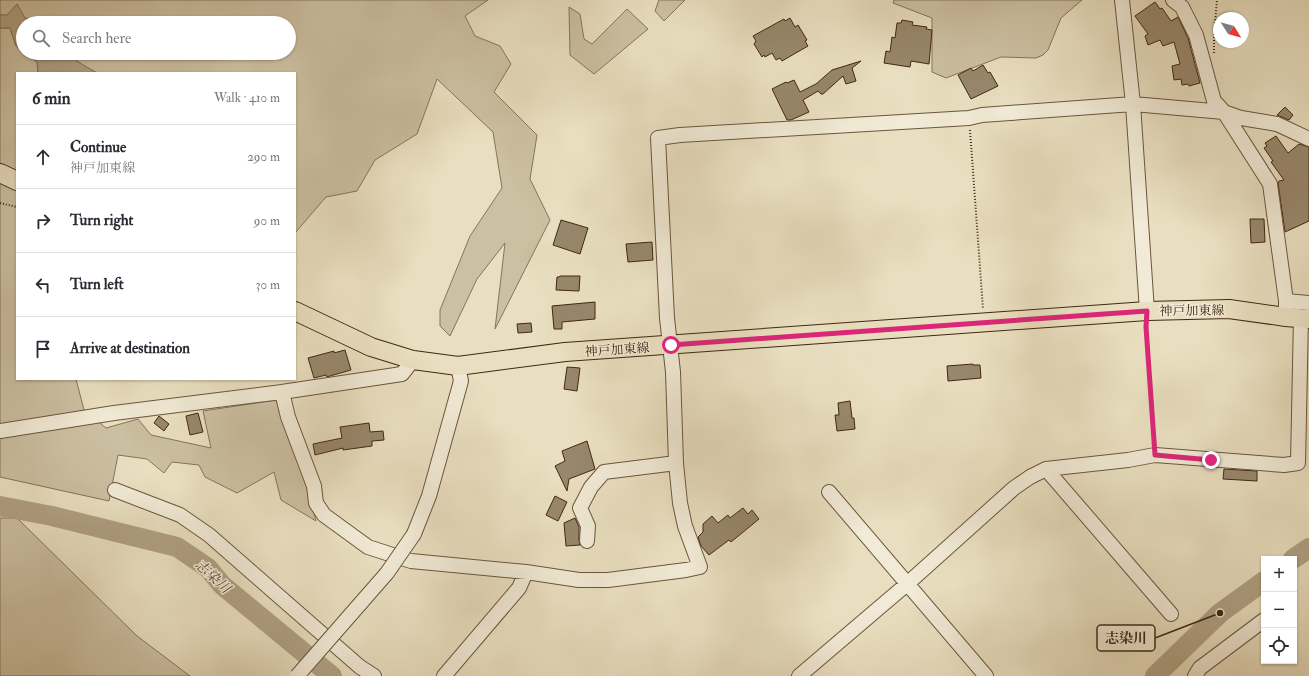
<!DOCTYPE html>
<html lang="en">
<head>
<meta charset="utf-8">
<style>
  :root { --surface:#fff; --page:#f7f7f7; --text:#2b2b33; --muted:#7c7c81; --line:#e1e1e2 }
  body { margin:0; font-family:"IM FELL Double Pica","Noto Serif JP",serif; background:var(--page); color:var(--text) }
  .controls { position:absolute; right:12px; bottom:12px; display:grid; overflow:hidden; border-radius:0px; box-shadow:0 1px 3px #0004 }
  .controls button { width:36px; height:36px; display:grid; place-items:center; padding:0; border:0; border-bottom:1px solid var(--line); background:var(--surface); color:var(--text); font:20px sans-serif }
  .compass { position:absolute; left:1213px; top:12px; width:36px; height:36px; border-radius:50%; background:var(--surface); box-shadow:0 1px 3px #0004; rotate:127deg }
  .stop { position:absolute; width:12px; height:12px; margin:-9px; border:3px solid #db2777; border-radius:50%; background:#fff }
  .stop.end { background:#db2777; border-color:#fff; box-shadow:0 1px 4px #0008 }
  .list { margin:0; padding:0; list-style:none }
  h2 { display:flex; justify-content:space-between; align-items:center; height:52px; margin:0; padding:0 16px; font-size:17px }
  h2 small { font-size:13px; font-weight:400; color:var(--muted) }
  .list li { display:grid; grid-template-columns:26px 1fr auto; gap:12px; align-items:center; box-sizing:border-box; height:64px; padding:0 16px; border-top:1px solid var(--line) }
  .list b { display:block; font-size:15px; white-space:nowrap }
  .list p { margin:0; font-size:13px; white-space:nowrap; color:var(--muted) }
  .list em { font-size:13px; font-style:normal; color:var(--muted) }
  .icon { flex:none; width:22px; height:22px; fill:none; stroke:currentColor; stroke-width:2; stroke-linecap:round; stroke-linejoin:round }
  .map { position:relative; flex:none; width:1309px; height:676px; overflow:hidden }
  .search { position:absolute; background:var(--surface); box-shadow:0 1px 3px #0004; left:16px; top:16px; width:280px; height:44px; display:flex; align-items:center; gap:10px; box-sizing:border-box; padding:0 14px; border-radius:22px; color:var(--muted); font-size:15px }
  .panel { position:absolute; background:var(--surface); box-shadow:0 1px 3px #0004; left:16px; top:72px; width:280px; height:308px; border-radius:0px }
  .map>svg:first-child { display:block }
</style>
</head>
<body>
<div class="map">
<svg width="1309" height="676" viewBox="0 0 1309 676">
  <rect width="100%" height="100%" fill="#e9dfc0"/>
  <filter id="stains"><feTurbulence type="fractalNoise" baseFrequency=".005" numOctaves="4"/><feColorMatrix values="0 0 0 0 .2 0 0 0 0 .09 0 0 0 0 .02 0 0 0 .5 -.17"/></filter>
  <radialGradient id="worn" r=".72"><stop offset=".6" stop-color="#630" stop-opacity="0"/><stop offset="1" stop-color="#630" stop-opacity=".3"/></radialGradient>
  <path fill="#ccc0a2" stroke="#867459" d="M0 0H488L465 16 475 36 500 46 511 64 494 92 537 135 530 179 550 220 495 329 505 243 477 279 450 336 440 326V310L470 236 502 188 493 132 437 79 417 134 375 160 357 191 326 197 295 233V73H97L78 62 70 53H289V23H44L25 18 0 15Z
    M659 0H685L664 21 655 11Z
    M894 0H1082L1061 18 1048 50 1043 55 1036 58 1001 57 946 78 932 72V18L893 3Z
    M569 7 580 14 584 39 592 44 627 9 648 29 594 74 570 55Z
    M0 28H10L16 46 23 51V53H25L37 62 38 73H17V379H76L84 410 106 428 138 419 151 435 211 448 203 411 276 400 302 465 316 521 281 500 274 472 237 493 205 477 199 465 172 462 164 473 147 459 118 455 109 501 0 477Z
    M0 518H17L137 636 190 676H0Z"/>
  <path fill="#b0a184" stroke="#847156" d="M17 4 25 18 44 23H23V51L16 46 10 28H0V15H7Z
    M25 53H70L78 62 97 73H38L37 62Z"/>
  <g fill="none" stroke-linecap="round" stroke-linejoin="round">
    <path stroke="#b0a184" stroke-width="20" d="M0 506 52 516 177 547 208 568 222 585 332 676
      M1293 559 1309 548
      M1155 676 1220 613 1264 581"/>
  </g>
  <path fill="#98876c" stroke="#412810" d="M1155 2 1160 9 1162 8 1171 21 1178 17 1188 38 1200 83 1189 86 1188 84 1182 85 1181 79 1174 80 1172 66 1180 64 1174 42 1163 46 1160 40 1148 45 1145 36 1148 34 1135 16Z
    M790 18 795 27 798 25 807 40 805 41 808 46 782 61 780 58 776 60 772 53 765 57 764 55 762 57 754 44 756 41 753 36 784 19 785 21Z
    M902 20 913 22 912 25 927 27 926 29 932 30 929 64 911 61 910 67 884 63 886 51 890 52 892 37 895 38 897 23H901Z
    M861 61 852 68 856 81 846 84 843 76 823 94H821L818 91 803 100 809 112 791 120H787L772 89 786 82 787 83 794 80 800 92 816 84 832 70Z
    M983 65 988 73 990 72 998 86 971 99 958 75 971 68 973 71Z
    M1285 107 1293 115 1289 120 1277 115Z
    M1276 136 1288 153 1299 144 1309 147V221L1285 232 1278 183 1279 181 1284 180 1271 162 1273 161 1264 148 1267 146 1265 143Z
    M1250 219H1264L1265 242 1251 243Z
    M561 220 588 228 580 254 553 245Z
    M652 242 653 260 628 262 626 244Z
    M560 276H580L579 291 556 290 557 277H559Z
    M595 302V319L562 322V329H554L552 306Z
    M531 323 532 332 518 333 517 324Z
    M345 350 351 370 330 376 327 377 326 375 314 378 308 358 334 351V353Z
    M973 364V365H980L981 378 948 381 947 366Z
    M567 367 580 368 577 391 564 389Z
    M850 401 852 418H854L855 429 837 431 835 415H839L838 403Z
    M198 413 203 432 190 435 186 416Z
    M159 416 169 424 164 431 154 423Z
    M369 423 370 432 383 431 384 440 372 441V446L343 450V448L315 455 313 444 342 438 340 427Z
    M587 441 595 469 569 479 567 491 555 466 565 461 562 451Z
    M1224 469 1257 471V481L1223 479Z
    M555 496 567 502 558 521 546 515Z
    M743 508 748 514 752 510 759 519 731 542 729 540 709 555 701 546 698 537 703 532V524L712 516 718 523 728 515 730 518Z
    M575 518 579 527V540L580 545 566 546 564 523Z"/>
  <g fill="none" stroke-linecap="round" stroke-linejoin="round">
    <g stroke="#6b563c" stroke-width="16">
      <path id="minor" d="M1122 0 1133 104 1147 311
        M1173 0 1182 7 1196 35 1214 101 1224 112 1270 184 1286 301V317
        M1286 301 1309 303
        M282 392 288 417 314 486 316 503 324 515 368 547 411 561 526 572 579 580H608L686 570 700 567 685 526 680 503 676 463 673 372 667 318 658 138 680 135 969 118 982 115 1133 104 1224 112 1241 118 1277 124 1309 139
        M0 431 114 413 282 392 402 374 413 360
        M1046 469 1171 614
        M115 490 180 515 209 535 360 667 374 676
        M829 492 986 676
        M414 534 429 496 461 381 458 366
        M587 541 588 526 580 508 591 487 604 472 676 463
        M444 676 519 588 526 572
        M799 676 907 584 1014 488 1030 477 1046 469 1128 460 1155 455 1284 465 1298 463 1301 317
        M1195 676 1200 668 1264 620"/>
    </g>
    <g stroke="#412810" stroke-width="20">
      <path id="major" d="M0 173 17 181
        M295 311 371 347 413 360 458 366 565 352 1147 311 1229 309 1286 317 1309 319"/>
    </g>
    <path stroke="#412810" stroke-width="2" stroke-dasharray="1 2" stroke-linecap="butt" d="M1214 53V33L1217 0
      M970 130 983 309
      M0 203 17 207
      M1147 324 1154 443"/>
    <use href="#minor" stroke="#f1ead6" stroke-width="14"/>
    <use href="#major" stroke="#e9dfc0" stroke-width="18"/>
    <g stroke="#6b563c" stroke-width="16" stroke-linecap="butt">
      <path id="minor-bridge" d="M297 676 387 573 414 534"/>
    </g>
    <use href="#minor-bridge" stroke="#f1ead6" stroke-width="14"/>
  </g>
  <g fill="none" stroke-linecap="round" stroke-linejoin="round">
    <path stroke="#db2777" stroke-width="5" d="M671 345 1147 311 1146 327 1155 455 1211 460"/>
  </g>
  <g text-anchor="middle" stroke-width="3" stroke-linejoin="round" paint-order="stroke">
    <g font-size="13" fill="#412810" stroke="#f1ead6">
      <text transform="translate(1192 310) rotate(-1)" y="5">神戸加東線</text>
      <text transform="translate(617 349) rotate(-4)" y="5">神戸加東線</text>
    </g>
    <g font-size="14" font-style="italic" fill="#624c33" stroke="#f1ead6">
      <text transform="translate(213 576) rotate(42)" y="5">志染川</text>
    </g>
  </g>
  <path fill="none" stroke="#412810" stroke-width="1.5" d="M1220 613L1155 638"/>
  <circle fill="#412810" stroke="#f1ead6" stroke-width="1.5" cx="1220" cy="613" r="4"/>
  <rect fill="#f1ead6" stroke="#412810" stroke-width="1.5" x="1097" y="625" width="58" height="26" rx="4"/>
  <g font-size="14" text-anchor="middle" font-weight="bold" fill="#412810">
    <text x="1126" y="643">志染川</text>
  </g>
  <rect width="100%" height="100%" filter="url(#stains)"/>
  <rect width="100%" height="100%" fill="url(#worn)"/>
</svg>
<div class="controls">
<button>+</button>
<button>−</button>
<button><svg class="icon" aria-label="locate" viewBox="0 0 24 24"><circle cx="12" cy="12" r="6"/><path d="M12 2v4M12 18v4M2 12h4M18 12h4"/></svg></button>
</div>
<svg class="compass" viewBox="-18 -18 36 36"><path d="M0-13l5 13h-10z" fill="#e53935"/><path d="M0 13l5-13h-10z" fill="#7c7c81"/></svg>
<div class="stop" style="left:671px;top:345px"></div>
<div class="stop end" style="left:1211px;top:460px"></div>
<div class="search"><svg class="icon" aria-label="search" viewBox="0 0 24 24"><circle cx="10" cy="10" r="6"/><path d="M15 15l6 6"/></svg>Search here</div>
<section class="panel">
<h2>6 min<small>Walk · 410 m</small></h2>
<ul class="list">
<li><svg class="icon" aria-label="ahead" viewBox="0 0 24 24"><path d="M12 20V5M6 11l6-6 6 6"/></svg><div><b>Continue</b><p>神戸加東線</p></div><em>290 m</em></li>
<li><svg class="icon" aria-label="right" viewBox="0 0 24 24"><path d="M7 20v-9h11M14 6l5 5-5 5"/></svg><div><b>Turn right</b></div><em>90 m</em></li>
<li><svg class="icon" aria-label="left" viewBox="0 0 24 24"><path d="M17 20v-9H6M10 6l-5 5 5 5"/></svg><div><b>Turn left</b></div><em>30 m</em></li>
<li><svg class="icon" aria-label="arrive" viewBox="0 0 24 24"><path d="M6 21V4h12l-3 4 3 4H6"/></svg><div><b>Arrive at destination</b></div></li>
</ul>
</section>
</div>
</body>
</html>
